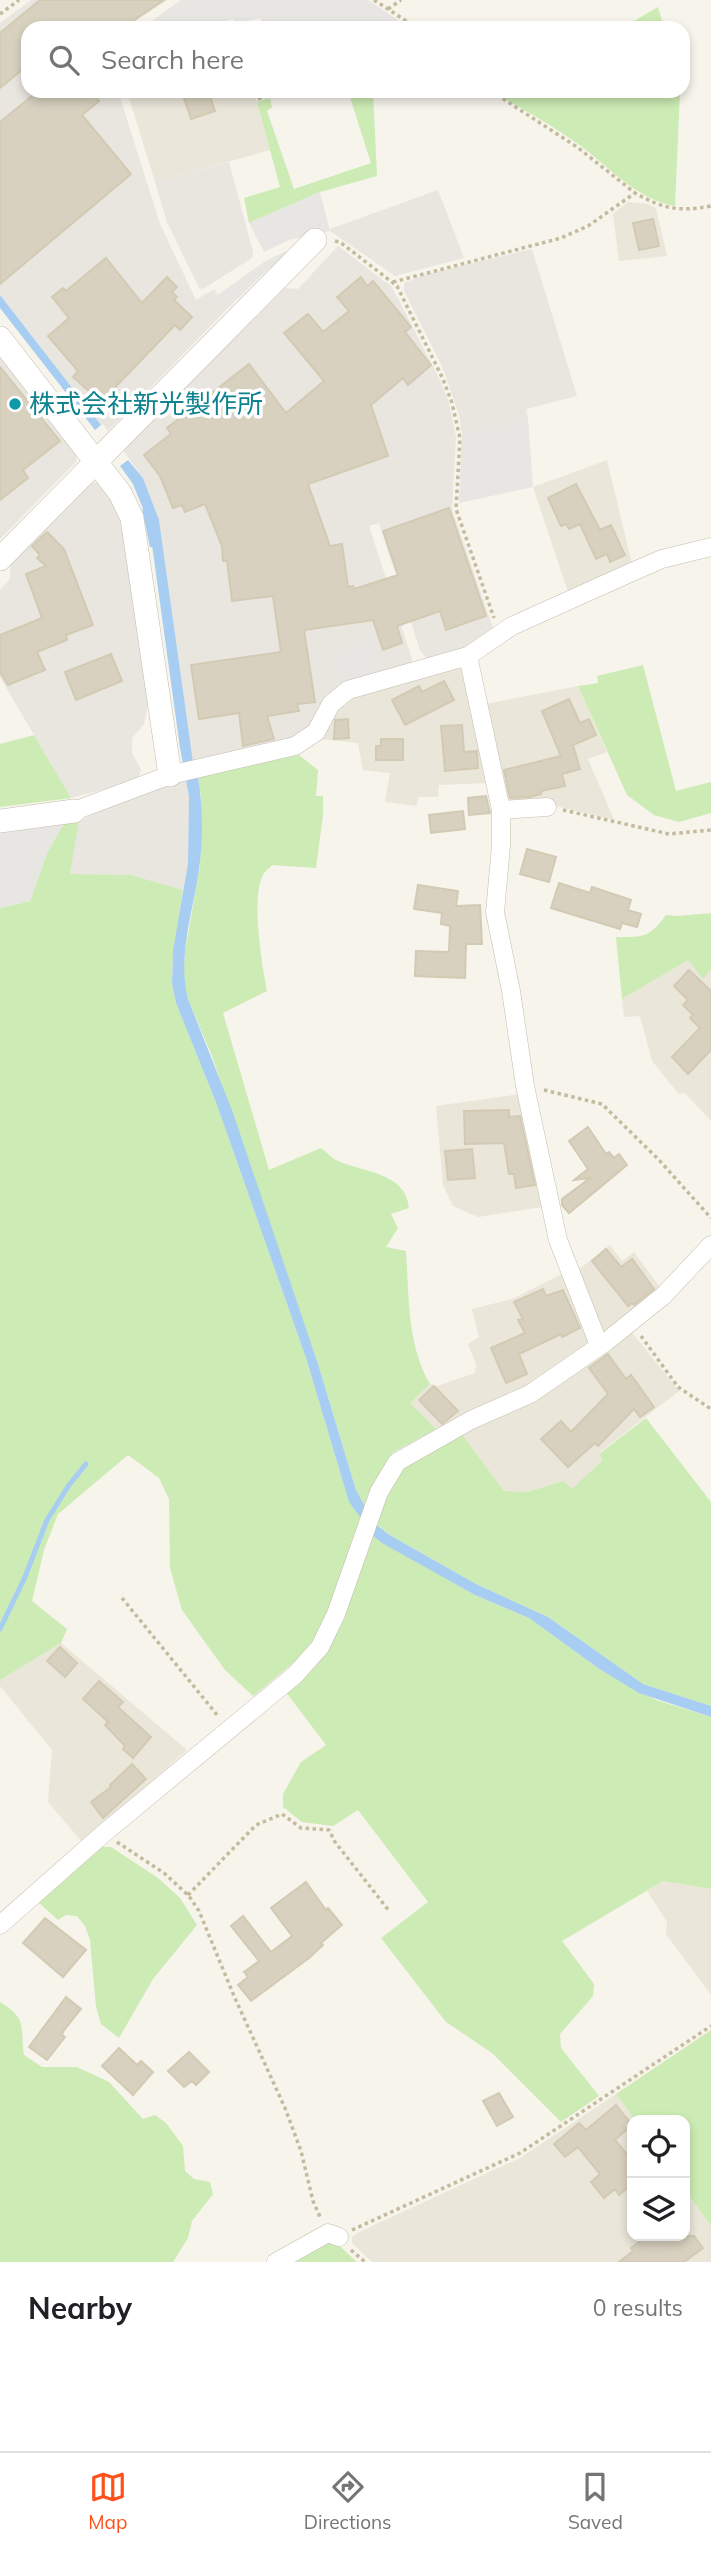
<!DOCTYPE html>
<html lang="en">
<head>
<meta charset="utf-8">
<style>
  :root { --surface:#fff; --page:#f6f6f6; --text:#202124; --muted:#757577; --line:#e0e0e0; --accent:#ff5019 }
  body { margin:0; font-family:Mulish,"Noto Sans JP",sans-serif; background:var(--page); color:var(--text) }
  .controls { position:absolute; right:21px; bottom:21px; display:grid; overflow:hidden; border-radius:14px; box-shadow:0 4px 10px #0003 }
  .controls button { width:63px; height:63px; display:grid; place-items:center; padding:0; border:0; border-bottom:2px solid var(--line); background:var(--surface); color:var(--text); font:35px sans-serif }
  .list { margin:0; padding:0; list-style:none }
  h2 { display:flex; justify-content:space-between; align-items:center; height:91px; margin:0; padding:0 28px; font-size:30px }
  h2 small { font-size:23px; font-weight:400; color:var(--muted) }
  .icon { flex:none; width:38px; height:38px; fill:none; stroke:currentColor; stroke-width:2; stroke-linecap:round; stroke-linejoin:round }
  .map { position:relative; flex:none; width:711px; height:2262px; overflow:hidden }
  .search { position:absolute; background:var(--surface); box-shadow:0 4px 10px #0003; left:21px; right:21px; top:21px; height:77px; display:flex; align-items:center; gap:18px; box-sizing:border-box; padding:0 24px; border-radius:21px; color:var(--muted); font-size:26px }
  .sheet { height:189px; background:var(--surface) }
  nav { display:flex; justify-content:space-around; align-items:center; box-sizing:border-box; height:98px; border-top:2px solid var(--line); background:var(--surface); font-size:19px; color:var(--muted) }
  nav a { display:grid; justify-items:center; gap:4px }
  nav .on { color:var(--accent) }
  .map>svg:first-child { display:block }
</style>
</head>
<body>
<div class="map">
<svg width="711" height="2262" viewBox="0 0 711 2262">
  <rect width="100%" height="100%" fill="#f6f4eb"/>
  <path fill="#eae6d9" d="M127 91H254L270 150 155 182Z
    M628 202 648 204 656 208 667 256 619 261 613 214Z
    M607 460 632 564 568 592 533 487Z
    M455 665 462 669 487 783 439 785 438 797H418L417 806 385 802 390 773 363 770 358 743 319 739 326 722 347 697Z
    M578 686 607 752 588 759 614 820 548 804 513 803 504 796 485 704Z
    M688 960 703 979 711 970V1121L685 1093 679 1094 652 1061 640 1016 624 1017 622 999Z
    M521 1094 542 1207 478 1217 453 1206 443 1185 436 1106Z
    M610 1245 622 1261 634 1252 662 1290 605 1337 577 1271Z
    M562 1274 588 1340 587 1344 524 1387 436 1429 409 1403 430 1384 437 1386 475 1373 476 1364 468 1344 479 1337 472 1309 512 1299Z
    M630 1330 679 1391 599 1453 604 1460 572 1490 563 1481 527 1492 504 1491 461 1433Z
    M61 1643 187 1750 82 1842 48 1802 52 1750 0 1686V1680Z
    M663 1881 711 1889V1995L666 1934 667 1922 647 1891Z
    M616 2094 635 2120H632V2236H685V2190L711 2226V2262H372L352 2243V2237L357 2233 520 2158Z"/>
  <path fill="#e9e5df" d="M31 0H167L125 28H28V91H118L160 224 196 300 214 289 227 309 108 431 103 424 101 425 0 295V23Z
    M229 162 253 252 252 258 203 289 199 288 167 222 155 182Z
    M438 190 464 258 395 276 330 231V229Z
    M338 246 392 287 440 380 449 403 456 437 452 509 493 628 465 652 427 659 420 650 379 523 369 526 412 659 411 666 384 678 370 634 357 646 334 656 339 689 313 728 297 739 193 762 159 520 143 478 123 450 282 288 298 289Z
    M532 249 577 396 526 409 528 418 483 431 462 433 459 415 442 366 404 291V283L427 274Z
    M0 351 77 450 76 462 0 539Z
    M90 482 102 483 116 507 122 525 149 700 144 724 132 738V753L141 770 138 780 71 798 0 677V590L10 579V563Z
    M186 780 189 797 188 863 183 890 131 875 69 874 79 821 155 786Z"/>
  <path fill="#cdebb4" d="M658 7 664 28H622Z
    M348 91H373L377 176 320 192 249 223 244 198 280 187 257 102 270 98 272 107 267 111 294 189 371 163Z
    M515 91H680L675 206C638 200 610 168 581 146 556 128 530 113 503 98Z
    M643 665 676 791 711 782V813L679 822 654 815 627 795 578 686 598 683 597 676Z
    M34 735 71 798 0 807V744Z
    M299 755 318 770 316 796H323V815L316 868 272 865C272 866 264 872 264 873 250 896 262 964 267 991L223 1013 269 1170 321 1148C325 1151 330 1156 334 1159 361 1173 406 1171 409 1208L391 1214 398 1228 386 1247 406 1251C409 1295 407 1345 430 1384L410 1403 436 1429 392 1453 366 1508 356 1490 318 1364 212 1056 188 999 183 981 185 951 200 866 201 797 198 777Z
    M79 821 70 874 131 875 183 890 172 966V984L176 1003 217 1105 306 1358 349 1502 363 1521 321 1632 303 1655 253 1696 225 1670 182 1610 170 1568 169 1499 159 1478 128 1455 58 1514 44 1550 32 1601 67 1629 61 1643 0 1680V908L30 901 47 853 64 823Z
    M711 913V970L703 979 688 960 622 999 616 937C644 937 649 938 666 915L678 916Z
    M646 1418 711 1502V1706L643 1684 548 1617 476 1584 388 1534 375 1522 395 1474 412 1458 461 1433 504 1491 527 1492 563 1481 572 1489 603 1460 599 1454Z
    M371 1535 475 1595 529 1618 598 1668 656 1700 711 1717V1889L663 1881 562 1941 594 1984 593 1996 560 2034 561 2048 599 2096 561 2122 492 2053 446 2022 381 1938 428 1902 358 1810 333 1826 302 1822 283 1807V1794L301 1762 326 1745 285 1691 314 1665Z
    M97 1847H111L158 1878 180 1898 197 1925 153 1979 119 2038 101 2024 96 2007 90 1940 85 1926 77 1916 66 1915 58 1920 37 1901Z
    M0 2002C28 2019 20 2027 24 2055L42 2067H77L109 2082 143 2119 155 2115 166 2123 183 2146 185 2171 194 2179 210 2182 213 2194 192 2221 188 2238 173 2262H0Z
    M711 2030V2226L685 2190V2120H635L616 2094Z
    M332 2239 357 2262H278Z"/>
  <path fill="#e8e6e3" d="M181 0H368L410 28H262L261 18 234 23 233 19 204 28H152L149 23Z
    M320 192 330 231 289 240 264 252 249 223Z
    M298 246 266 271 227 309 216 296 267 260Z
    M528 418 533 487 459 503 462 433 483 431Z
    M371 633 384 678 339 689 334 656 357 646Z
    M64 823 47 853 30 901 0 908V831Z"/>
  <path fill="#a7cdf3" d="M0 295 101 425 95 430 0 308Z
    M128 460 143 478 159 520 193 762 183 764 180 748 149 523 133 484 120 466Z
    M198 777C203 806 203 840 199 870 193 912 177 957 188 999L232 1110 318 1364 356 1490 366 1508 362 1520 349 1502 306 1358 217 1105 176 1003 172 984 173 951 188 863 189 797 186 780Z
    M376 1524 388 1534 476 1584 548 1617 643 1684 711 1706V1717L639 1693 598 1668 529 1618 475 1595 382 1543 372 1535Z"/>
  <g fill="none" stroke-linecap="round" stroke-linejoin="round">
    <path stroke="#a7cdf3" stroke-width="5" d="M145 510 152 545
      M0 1629 25 1577 47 1520 69 1485 86 1464"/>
  </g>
  <path fill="#d8d1c0" stroke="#d3cab3" stroke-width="2" d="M40 0H164L122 28H28V65L0 88V33Z
    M38 91H91L99 101 82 115 131 174 0 284V122Z
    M208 91 215 111 191 119 184 98Z
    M653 219 659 246 639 250 633 223Z
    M106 258 142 303 167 277 177 287 172 292 177 297 174 300 192 317 180 330 175 325 101 402 73 377 78 371 48 336 69 318 52 297 63 288 66 291Z
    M361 277 367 286 373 281 411 327 405 332 431 365 408 385 403 378 371 405 388 456 308 484 330 546 342 544 348 587 353 586 354 589 398 575 383 531 449 508 486 616 446 630 440 611 397 626 402 643 383 650 373 620 304 630 315 702 297 704 299 711 267 716 274 739 243 746 239 713 199 719 191 665 281 652 273 596 232 601 227 561H223L222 546 205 504 185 512 182 505 173 508 160 476 144 455 171 434 167 428 249 364 286 413 324 381 284 333 308 314 323 332 349 311 337 297Z
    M0 367 60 441 23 470 28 478 0 500Z
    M576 484 600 530 611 525 625 555 610 562 607 554 596 559 580 524 569 529 566 524 561 526 548 498Z
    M47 532 64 549 93 625 66 635 67 640 37 652 45 670 8 685 0 672V635L42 618 26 574 46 566 37 558 40 555 32 546Z
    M111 654 122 681 76 700 65 672Z
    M444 681 454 700 405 725 392 700 419 686 422 692Z
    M569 699 580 723 589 719 596 735 573 745 580 769 562 774 565 786 541 791V794L530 797 510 798 504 770 561 756 542 711Z
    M348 719 349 738 334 739 335 720Z
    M462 725 464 752 477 751 478 768 445 771 441 726Z
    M381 739H403V760H376V746H381Z
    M486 796 490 813 469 815 468 798Z
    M463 811 465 829 431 833 429 815Z
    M527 849 556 857 549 882 520 874Z
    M559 883 590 893 592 887 631 900 628 910 641 914 637 927 622 923 620 929 551 908Z
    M418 885 458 891 456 906 480 905 482 944H466L465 978 415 976 416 951 449 952 450 926 441 924 442 913 414 909Z
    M689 970 711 991V1050L688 1074 672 1057 700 1028 690 1018 693 1015 683 1005 688 1000 674 986Z
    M509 1110V1117L520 1116 535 1185 516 1188 514 1174H509L504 1143 465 1144 464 1111Z
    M588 1127 606 1154 609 1152 614 1158 619 1154 627 1165 569 1213 562 1205V1199L590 1178 574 1180 588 1169 569 1141Z
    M472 1149 475 1178 448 1180 445 1151Z
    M606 1249 621 1267 632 1259 654 1289 634 1305 632 1303 628 1306 592 1261Z
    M543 1289 546 1296 563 1290 580 1328 562 1337 561 1334 519 1354 527 1374 506 1383 491 1348 525 1333 518 1320 523 1319 514 1302Z
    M608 1354 626 1379 631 1375 654 1407 640 1417 634 1409 598 1446 595 1443 568 1467 541 1439 561 1421 571 1432 608 1394 589 1368Z
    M434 1386 458 1411 442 1424 419 1400Z
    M60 1647 77 1663 65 1677 47 1661Z
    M99 1681 123 1702 118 1707 151 1737 133 1758 123 1749 125 1746 105 1725 108 1722 83 1699Z
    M132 1764 146 1779 103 1818 91 1802 111 1787 110 1785Z
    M306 1882 326 1910 328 1908 342 1925 321 1943 323 1945 309 1958 251 2001 238 1985 248 1977 244 1972 259 1961 231 1926 243 1916 271 1952 292 1936 271 1908Z
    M45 1918 86 1950 63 1977 23 1943Z
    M66 1997 81 2009 64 2030 62 2035 65 2037 47 2060 29 2047Z
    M119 2048 137 2065 141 2061 153 2072 133 2095 102 2066Z
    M189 2052 209 2072 196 2085 192 2081 184 2087 168 2071Z
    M499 2093 513 2117 497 2126 483 2101Z
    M616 2105 632 2125 615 2140 632 2160V2184L619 2195 615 2189 604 2198 591 2182 600 2174 578 2147 565 2157 554 2144 579 2123 586 2130Z
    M647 2236H694L703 2248 684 2262H619L633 2251 631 2248Z"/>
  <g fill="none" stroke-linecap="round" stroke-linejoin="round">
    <g stroke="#c2bdad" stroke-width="19">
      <path id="minor" d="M468 656 501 810V846L495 912 511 991 525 1086 558 1240 599 1345
        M501 810 547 807
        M74 811 170 775 295 746 316 732 331 704 348 690 468 656 512 626 632 572 662 559 711 547
        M0 1925 103 1834 295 1675 320 1647 336 1614 379 1492 397 1462 471 1420 530 1394 607 1341 663 1296 711 1245
        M276 2262 328 2233 339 2237"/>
    </g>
    <g stroke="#c2bdad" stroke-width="24">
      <path id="tertiary" d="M0 338 120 493 132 518 170 775
        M0 559 315 240
        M0 821 74 811"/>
    </g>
    <path stroke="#c4ba9e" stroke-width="3.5" stroke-dasharray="3.5 3.5" stroke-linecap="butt" d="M374 0 417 28
      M388 9 401 0
      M0 14 19 0
      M491 91 577 147 635 193
      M258 99 282 91
      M335 241 340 242 397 286 443 379 452 403 460 438 456 509 494 618
      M393 282 561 238 588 226 635 193C664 209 678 212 711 206
      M563 810 669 834 711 830
      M544 1090 602 1104 659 1160 711 1218
      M641 1336 678 1387 711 1409
      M122 1598 218 1716
      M117 1842 164 1873 189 1896 199 1911 234 1996 285 2108 301 2151 313 2201 321 2219
      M188 1895 256 1825 282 1814 301 1828 329 1830 335 1842 390 1912
      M352 2230 520 2153 711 2026
      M351 2250 365 2262"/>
    <use href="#minor" stroke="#fff" stroke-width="18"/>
    <use href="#tertiary" stroke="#fff" stroke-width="23"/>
  </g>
  <circle fill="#0f9aa8" stroke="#fff" stroke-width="2.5" cx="15" cy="404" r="7"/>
  <g text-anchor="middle" stroke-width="7" stroke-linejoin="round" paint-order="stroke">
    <g font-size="26" fill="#0d838f" stroke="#fff" text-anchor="start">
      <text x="29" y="413">株式会社新光製作所</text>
    </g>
  </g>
</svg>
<div class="controls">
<button><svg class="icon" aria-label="locate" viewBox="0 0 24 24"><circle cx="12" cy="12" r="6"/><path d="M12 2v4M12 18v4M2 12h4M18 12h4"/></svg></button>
<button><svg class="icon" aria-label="layers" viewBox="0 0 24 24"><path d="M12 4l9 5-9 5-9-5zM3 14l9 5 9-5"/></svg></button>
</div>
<div class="search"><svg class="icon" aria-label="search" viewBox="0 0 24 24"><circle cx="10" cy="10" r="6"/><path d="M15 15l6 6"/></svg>Search here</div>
</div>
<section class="sheet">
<h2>Nearby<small>0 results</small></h2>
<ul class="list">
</ul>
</section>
<nav>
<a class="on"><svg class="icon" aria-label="map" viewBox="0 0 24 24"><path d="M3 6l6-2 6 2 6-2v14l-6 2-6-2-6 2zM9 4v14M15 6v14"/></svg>Map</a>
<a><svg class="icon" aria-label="directions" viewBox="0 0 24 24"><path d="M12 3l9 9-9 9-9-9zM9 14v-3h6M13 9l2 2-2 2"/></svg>Directions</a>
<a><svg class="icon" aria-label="saved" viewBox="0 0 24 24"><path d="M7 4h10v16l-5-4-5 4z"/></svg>Saved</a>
</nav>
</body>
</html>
